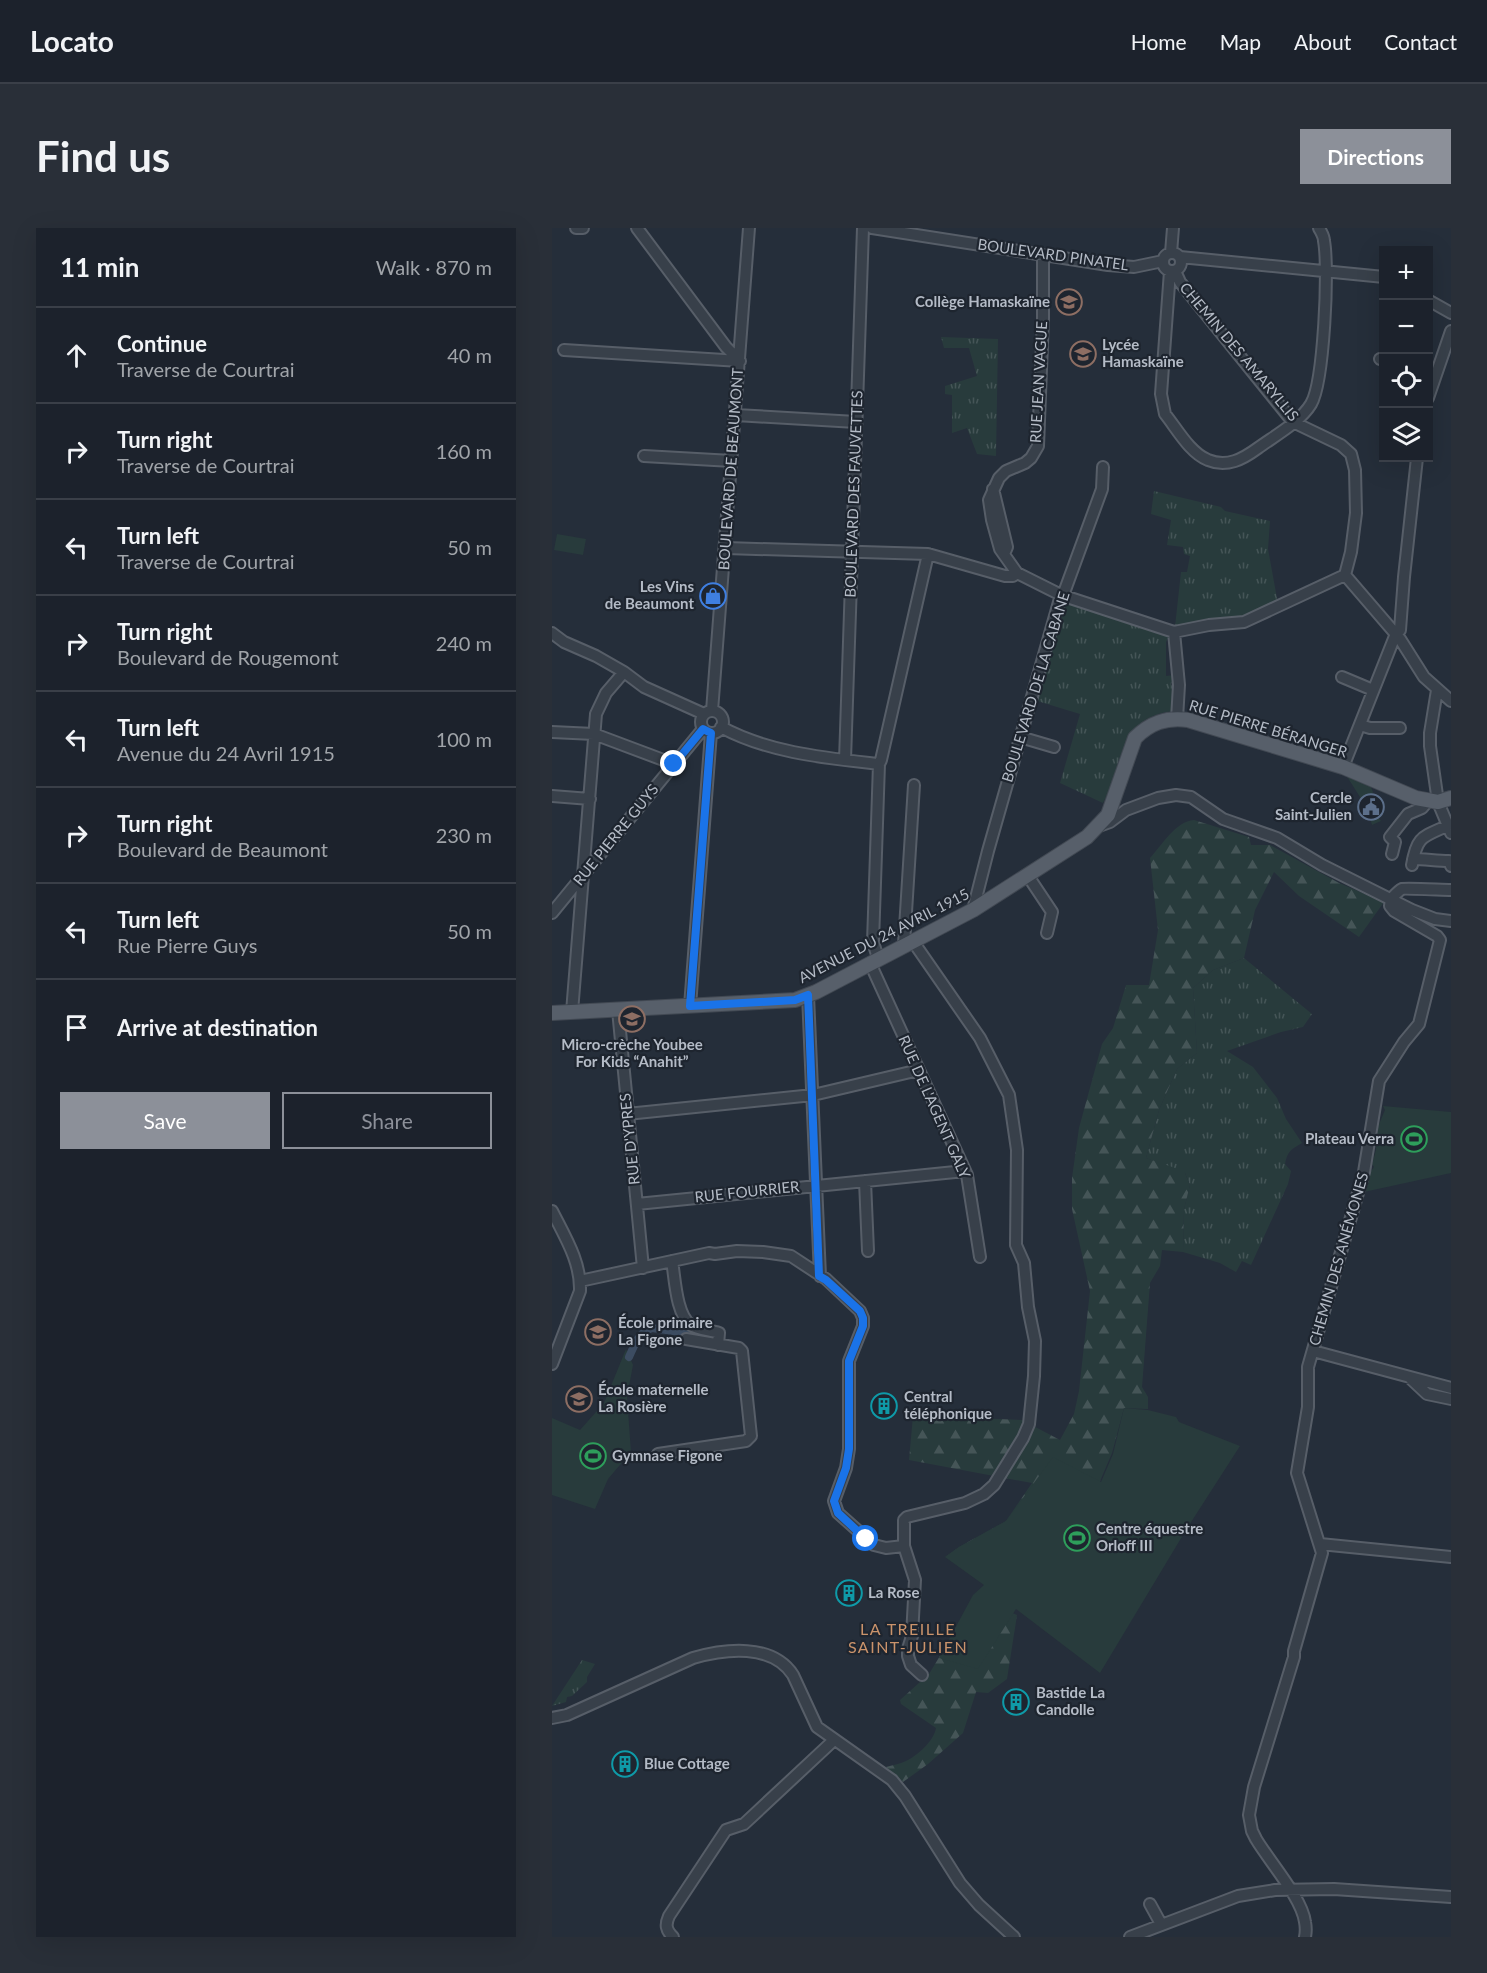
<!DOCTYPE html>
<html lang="en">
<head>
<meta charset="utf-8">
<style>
  :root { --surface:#1c222c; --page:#292f38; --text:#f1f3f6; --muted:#a0a4a9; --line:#3a3f48; --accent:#8c9099 }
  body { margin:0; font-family:Lato,sans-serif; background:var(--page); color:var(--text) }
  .controls { position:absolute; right:18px; top:18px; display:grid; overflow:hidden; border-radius:0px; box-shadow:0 6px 24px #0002 }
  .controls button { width:54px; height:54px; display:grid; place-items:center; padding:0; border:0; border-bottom:2px solid var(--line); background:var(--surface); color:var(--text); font:30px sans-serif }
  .stop { position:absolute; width:18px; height:18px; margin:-14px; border:4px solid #1a73e8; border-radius:50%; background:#fff }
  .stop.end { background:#1a73e8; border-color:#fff; box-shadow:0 2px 6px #0008 }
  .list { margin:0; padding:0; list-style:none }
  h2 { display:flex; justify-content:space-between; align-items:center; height:78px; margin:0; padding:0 24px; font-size:26px }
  h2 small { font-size:20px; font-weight:400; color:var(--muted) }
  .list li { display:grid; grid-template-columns:39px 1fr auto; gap:18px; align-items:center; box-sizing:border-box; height:96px; padding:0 24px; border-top:2px solid var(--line) }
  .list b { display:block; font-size:22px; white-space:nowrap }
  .list p { margin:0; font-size:20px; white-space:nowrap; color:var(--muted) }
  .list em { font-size:20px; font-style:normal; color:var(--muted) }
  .actions { display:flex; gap:12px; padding:18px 24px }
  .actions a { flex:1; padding:14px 0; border:2px solid var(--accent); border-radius:0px; text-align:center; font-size:21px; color:var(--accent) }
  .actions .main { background:var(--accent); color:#fff }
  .icon { flex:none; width:33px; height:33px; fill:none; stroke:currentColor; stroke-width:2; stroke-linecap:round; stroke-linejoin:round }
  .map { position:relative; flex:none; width:899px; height:1709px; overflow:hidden; border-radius:0px }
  header { display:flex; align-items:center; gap:36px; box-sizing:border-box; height:84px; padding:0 30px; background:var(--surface); border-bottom:2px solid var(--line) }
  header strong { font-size:28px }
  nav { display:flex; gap:33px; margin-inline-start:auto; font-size:21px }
  .intro { display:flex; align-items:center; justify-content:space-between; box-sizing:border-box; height:144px; padding:0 36px }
  h1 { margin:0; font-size:42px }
  .button { padding:15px 27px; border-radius:0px; background:var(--accent); color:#fff; font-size:21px; font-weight:700 }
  main { display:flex; gap:36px; padding:0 36px }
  aside { flex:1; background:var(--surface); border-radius:0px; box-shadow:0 6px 24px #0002 }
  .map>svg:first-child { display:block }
</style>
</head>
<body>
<header>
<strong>Locato</strong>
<nav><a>Home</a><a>Map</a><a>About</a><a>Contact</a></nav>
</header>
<div class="intro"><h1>Find us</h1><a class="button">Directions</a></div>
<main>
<aside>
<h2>11 min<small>Walk · 870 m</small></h2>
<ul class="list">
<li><svg class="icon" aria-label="ahead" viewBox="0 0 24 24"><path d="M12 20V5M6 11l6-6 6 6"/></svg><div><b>Continue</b><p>Traverse de Courtrai</p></div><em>40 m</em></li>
<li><svg class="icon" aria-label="right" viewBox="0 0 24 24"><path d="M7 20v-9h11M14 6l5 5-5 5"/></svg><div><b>Turn right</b><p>Traverse de Courtrai</p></div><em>160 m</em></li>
<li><svg class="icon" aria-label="left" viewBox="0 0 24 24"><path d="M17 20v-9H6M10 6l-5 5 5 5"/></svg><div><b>Turn left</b><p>Traverse de Courtrai</p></div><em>50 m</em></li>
<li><svg class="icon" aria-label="right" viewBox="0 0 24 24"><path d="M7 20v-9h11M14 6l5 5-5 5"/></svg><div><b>Turn right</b><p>Boulevard de Rougemont</p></div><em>240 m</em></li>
<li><svg class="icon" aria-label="left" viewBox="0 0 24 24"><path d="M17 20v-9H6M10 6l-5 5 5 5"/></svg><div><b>Turn left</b><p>Avenue du 24 Avril 1915</p></div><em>100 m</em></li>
<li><svg class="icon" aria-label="right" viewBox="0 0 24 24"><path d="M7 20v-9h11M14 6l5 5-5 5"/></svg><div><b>Turn right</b><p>Boulevard de Beaumont</p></div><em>230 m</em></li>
<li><svg class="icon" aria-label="left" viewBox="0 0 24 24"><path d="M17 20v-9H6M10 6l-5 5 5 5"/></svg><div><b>Turn left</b><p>Rue Pierre Guys</p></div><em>50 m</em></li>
<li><svg class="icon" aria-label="arrive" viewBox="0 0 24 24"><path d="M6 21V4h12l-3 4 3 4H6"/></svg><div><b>Arrive at destination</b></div></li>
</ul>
<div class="actions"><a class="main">Save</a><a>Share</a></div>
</aside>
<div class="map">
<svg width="899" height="1709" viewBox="0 0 899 1709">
  <defs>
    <pattern id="grass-tufts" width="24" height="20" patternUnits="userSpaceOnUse" patternTransform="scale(1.5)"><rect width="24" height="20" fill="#283b3c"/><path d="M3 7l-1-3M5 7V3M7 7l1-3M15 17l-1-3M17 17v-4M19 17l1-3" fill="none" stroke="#455557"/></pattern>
    <pattern id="forest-firs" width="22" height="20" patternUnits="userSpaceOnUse" patternTransform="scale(1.5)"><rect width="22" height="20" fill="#283b3c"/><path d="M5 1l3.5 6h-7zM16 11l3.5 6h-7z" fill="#455557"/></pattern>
  </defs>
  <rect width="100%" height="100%" fill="#252e3a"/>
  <path fill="url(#grass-tufts)" d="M389 109 446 111 444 228 425 226 415 200 400 205V167L393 166V158L425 148 417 120H392Z
    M602 263 669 279 673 283 718 293 716 321 726 376 688 392 623 399 629 344H635L638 328 632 326 631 319 615 317 619 292 599 286Z
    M511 371 618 406 614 414V448L624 447 619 456 622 462 621 483C566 489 571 537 551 575L508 555 528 486 482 472Z
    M692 730 760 786 751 799 729 804 675 823 701 839 725 870 734 891 750 915C739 921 735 924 733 936L739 943 736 956 699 1037 690 1033 684 1044 668 1035 631 1024 632 981 638 957 633 945 594 930 607 882 625 841 645 825 641 760 661 742Z
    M30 1432 43 1436 35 1449V1454L20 1468 15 1469 14 1474 0 1478Z"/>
  <path fill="url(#forest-firs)" d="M642 592 697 609 699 617H718L787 655 832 674 807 709 747 668 722 644 703 682 692 730 661 742 641 760 645 825 625 841 607 882 594 930 632 943 638 957 632 981 631 1024 610 1022 608 1038 598 1055 590 1159 596 1169V1181L572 1180 560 1225 542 1267 393 1329 407 1319 454 1293 480 1255 357 1232 361 1188 470 1192 508 1212 522 1186 527 1163 538 1063 520 981V950L527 900 550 816 561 800 574 757H597L606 702 598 630C610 617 624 593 642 592Z
    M441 1377 465 1387 455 1451 436 1465 424 1464 411 1505 376 1536 351 1554 334 1539C340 1537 348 1536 354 1533 365 1528 382 1513 384 1500L349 1476 348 1472 377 1446 397 1413Z"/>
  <path fill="#283b3c" d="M5 306 34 311 31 327 2 322Z
    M794 547 818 557 821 564 817 577 829 593 820 597 815 580Z
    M831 878 899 884V945L812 964 819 943 822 939 820 936 824 922 825 901 833 882Z
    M74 1121 81 1137 75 1169 79 1224 56 1251 43 1281 0 1267V1190L28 1202 52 1175Z
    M572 1180 596 1182 624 1189 627 1194 688 1218 634 1302 548 1445 464 1381 426 1441 387 1430 421 1367 432 1357 393 1329 407 1319 454 1293 501 1229 549 1254 561 1226Z"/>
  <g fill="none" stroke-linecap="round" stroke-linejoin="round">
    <path stroke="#3c4c61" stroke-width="8" d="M77 1129C83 1116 86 1105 100 1100L157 1108"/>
    <g stroke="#575e68" stroke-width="14">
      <path id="minor" d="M24 0H31
        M85 0 174 119 188 133
        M320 0 556 37 582 39 611 33
        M619 25 621 0
        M611 34a9 9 0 1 1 18 0a9 9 0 1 1-18 0Z
        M491 27V90L486 218 479 230 473 235 454 243 447 250 437 272 440 292 448 321 465 345 509 367 622 404 657 397 692 394 793 347
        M628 29 832 49
        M618 43 609 166 613 186C625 201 638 225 656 232 675 240 691 231 706 220 724 207 748 194 759 176 772 154 777 40 772 13 772 8 769 4 767 0
        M623 43 628 54 741 194 789 217 799 226 803 242 804 285 799 324 793 347
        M876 72 899 85
        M12 122 188 133
        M828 131 832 132
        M876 170 899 103
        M184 187 304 194
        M92 228 180 233
        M441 261 455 319 452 326
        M174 320 376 326
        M793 347 848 411 872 449 899 473
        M622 404 627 457 625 491
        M0 405 12 414 44 428 72 444 92 459 152 486
        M790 449 821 462
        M885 462 878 505V518L886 574 899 605
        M160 483 197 0
        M149 494a11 11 0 1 1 22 0a11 11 0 1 1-22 0Z
        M808 497 818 500H848
        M169 499C217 525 274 530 327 536
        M0 504 42 506 122 536
        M468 509 502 519
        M293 532 311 0
        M791 539 843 408 848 402 852 349 865 230
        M0 568 38 571
        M547 598 558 594 574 582 606 570 624 567 639 569 671 591 725 610 770 637 860 682 883 691 899 693
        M840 626 843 614 838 609 856 586 870 580 876 573
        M861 631C873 631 885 633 897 633L899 638
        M860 637C865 607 871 609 897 597
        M476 648 500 684 495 705
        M839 671C842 668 846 663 850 661 853 660 892 662 899 662
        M421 682 436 623 509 367 513 362 550 261 551 239
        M0 685 151 501
        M360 712 428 810 457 867 465 922 464 1017 472 1035 476 1079 483 1113 482 1148 477 1196 471 1210 442 1257 432 1266 413 1275 355 1289 352 1292V1318L363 1352 360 1408 356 1421V1428L359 1437 370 1447
        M352 716 362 557
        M326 730 321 714 327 536 329 532 376 326 453 348H461L465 345
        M318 735 415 947 428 1029
        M256 767 268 1048
        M138 778 159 505
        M66 782 91 1040
        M20 784 44 486 54 465 72 444
        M75 886 261 867 367 842
        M313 953 316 1023
        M85 976 413 943
        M0 983C13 1009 29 1034 28 1063L0 1136
        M120 1033C123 1050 124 1087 139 1097 147 1102 158 1102 167 1105L166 1117
        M28 1053 157 1025 163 1026 185 1023 211 1024 239 1028 274 1051 308 1083 311 1090V1098L297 1133V1221L294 1240 282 1273 286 1285 322 1317 334 1320 352 1318
        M761 1123 899 1160
        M859 1151 875 1166 899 1171
        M106 1226 194 1213 199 1208 190 1123 187 1120 134 1111
        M768 1316 899 1329
        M0 1490 15 1487 141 1430C173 1421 220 1415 241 1447L265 1499 340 1552 353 1568 408 1655 427 1677 462 1709
        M598 1676 609 1696
        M121 1709C114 1702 113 1697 117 1688L174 1602 192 1596 282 1512
        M578 1709 686 1668 723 1662 782 1661 899 1669
        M753 1709C754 1704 754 1699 753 1694 750 1670 717 1633 704 1611L700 1603 697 1587 702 1559 742 1429V1423L770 1325 745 1245 756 1179V1139L812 944 827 853 852 814 867 796 888 712 885 708 842 683 838 678 839 671"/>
    </g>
    <g stroke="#424953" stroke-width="16">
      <path id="major" d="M0 785 243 772 264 764 421 682 535 609 556 587 583 510C598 495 614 489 636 492L791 539 864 570 886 574 899 570"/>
    </g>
    <use href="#minor" stroke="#38404a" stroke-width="10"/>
    <use href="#major" stroke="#575f6a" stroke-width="14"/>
  </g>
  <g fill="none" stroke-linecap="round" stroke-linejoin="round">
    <path stroke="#1a73e8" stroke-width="8" d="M122 536 151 501 159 505 138 778 243 772 256 767 267 1048 274 1052 308 1083 311 1090V1098L297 1133V1221L294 1240 282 1273 286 1285 314 1311"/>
  </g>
  <defs>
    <g id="school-ring" transform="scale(1.35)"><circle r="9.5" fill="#1e252f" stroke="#8d6e63" stroke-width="1.5"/><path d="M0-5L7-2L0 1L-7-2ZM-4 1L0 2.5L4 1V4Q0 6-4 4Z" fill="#8d6e63"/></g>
    <g id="shop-ring" transform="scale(1.35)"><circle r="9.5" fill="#1e252f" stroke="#3f7fe0" stroke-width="1.5"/><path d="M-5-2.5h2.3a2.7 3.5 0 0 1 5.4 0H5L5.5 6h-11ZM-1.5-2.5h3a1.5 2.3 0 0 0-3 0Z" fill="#3f7fe0"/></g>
    <g id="civic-ring" transform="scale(1.35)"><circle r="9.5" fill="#1e252f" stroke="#5c6f8a" stroke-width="1.5"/><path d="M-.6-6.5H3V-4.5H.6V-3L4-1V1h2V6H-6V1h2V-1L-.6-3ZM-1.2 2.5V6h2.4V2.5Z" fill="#5c6f8a"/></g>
    <g id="stadium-ring" transform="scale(1.35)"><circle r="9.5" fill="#1e252f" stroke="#2e9e5b" stroke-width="1.5"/><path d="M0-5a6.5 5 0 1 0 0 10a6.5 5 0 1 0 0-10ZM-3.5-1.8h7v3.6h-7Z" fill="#2e9e5b"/></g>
    <g id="building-ring" transform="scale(1.35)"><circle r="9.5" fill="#1e252f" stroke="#0f9aa8" stroke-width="1.5"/><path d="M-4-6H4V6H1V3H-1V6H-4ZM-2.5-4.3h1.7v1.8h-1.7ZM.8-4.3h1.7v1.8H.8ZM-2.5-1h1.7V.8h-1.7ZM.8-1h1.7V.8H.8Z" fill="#0f9aa8"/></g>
  </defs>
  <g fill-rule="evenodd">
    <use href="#school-ring" x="517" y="74"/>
    <use href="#school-ring" x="531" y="126"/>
    <use href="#shop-ring" x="161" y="368"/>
    <use href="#civic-ring" x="819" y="579"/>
    <use href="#school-ring" x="80" y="791"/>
    <use href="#stadium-ring" x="862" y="911"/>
    <use href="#school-ring" x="46" y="1104"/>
    <use href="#school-ring" x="27" y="1171"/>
    <use href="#building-ring" x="332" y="1178"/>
    <use href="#stadium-ring" x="41" y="1228"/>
    <use href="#stadium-ring" x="525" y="1310"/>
    <use href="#building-ring" x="297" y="1365"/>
    <use href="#building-ring" x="464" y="1474"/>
    <use href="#building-ring" x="73" y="1536"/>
  </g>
  <g text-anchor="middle" stroke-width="4.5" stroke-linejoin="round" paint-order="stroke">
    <g font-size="15" fill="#b4bbc6" stroke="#1e252f">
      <text transform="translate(501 27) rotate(8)" y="5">BOULEVARD PINATEL</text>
      <text transform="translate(687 124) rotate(50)" y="5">CHEMIN DES AMARYLLIS</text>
      <text transform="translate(487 154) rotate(-87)" y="5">RUE JEAN VAGUE</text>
      <text transform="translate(179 241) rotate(-86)" y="5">BOULEVARD DE BEAUMONT</text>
      <text transform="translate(302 266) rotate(-88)" y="5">BOULEVARD DES FAUVETTES</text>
      <text transform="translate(484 459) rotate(-73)" y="5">BOULEVARD DE LA CABANE</text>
      <text transform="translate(716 501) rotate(17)" y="5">RUE PIERRE BÉRANGER</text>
      <text transform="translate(64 607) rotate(-51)" y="5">RUE PIERRE GUYS</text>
      <text transform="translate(332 708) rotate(-27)" y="5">AVENUE DU 24 AVRIL 1915</text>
      <text transform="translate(382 879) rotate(66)" y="5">RUE DE L'AGENT GALY</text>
      <text transform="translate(78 911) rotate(-96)" y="5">RUE D'YPRES</text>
      <text transform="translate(195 964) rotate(-6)" y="5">RUE FOURRIER</text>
      <text transform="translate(787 1031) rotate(-74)" y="5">CHEMIN DES ANÉMONES</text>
    </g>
    <g font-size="15" font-weight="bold" fill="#b4bbc6" stroke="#1e252f" text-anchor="start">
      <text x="498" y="79" text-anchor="end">Collège Hamaskaïne</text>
      <text x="550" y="122">Lycée<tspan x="550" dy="17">Hamaskaïne</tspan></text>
      <text x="142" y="364" text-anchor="end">Les Vins<tspan x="142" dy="17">de Beaumont</tspan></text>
      <text x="800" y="575" text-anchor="end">Cercle<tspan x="800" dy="17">Saint-Julien</tspan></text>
      <text x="80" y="822" text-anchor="middle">Micro-crèche Youbee<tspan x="80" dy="17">For Kids “Anahit”</tspan></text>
      <text x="842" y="916" text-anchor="end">Plateau Verra</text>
      <text x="66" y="1100">École primaire<tspan x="66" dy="17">La Figone</tspan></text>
      <text x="46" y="1167">École maternelle<tspan x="46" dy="17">La Rosière</tspan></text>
      <text x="352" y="1174">Central<tspan x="352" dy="17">téléphonique</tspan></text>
      <text x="60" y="1233">Gymnase Figone</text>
      <text x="544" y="1306">Centre équestre<tspan x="544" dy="17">Orloff III</tspan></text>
      <text x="316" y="1370">La Rose</text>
      <text x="484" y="1470">Bastide La<tspan x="484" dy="17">Candolle</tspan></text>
      <text x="92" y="1541">Blue Cottage</text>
    </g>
    <g font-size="16" letter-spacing="1.5" fill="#ca936b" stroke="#1e252f">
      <text x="356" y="1407">LA TREILLE<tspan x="356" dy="18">SAINT-JULIEN</tspan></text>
    </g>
  </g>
</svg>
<div class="controls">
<button>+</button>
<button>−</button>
<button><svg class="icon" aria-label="locate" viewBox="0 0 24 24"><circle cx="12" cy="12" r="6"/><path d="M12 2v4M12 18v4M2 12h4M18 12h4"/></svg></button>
<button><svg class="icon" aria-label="layers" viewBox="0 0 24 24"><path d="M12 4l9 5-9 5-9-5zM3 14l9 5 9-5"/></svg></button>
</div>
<div class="stop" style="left:314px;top:1311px"></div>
<div class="stop end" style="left:122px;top:536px"></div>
</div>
</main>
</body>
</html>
